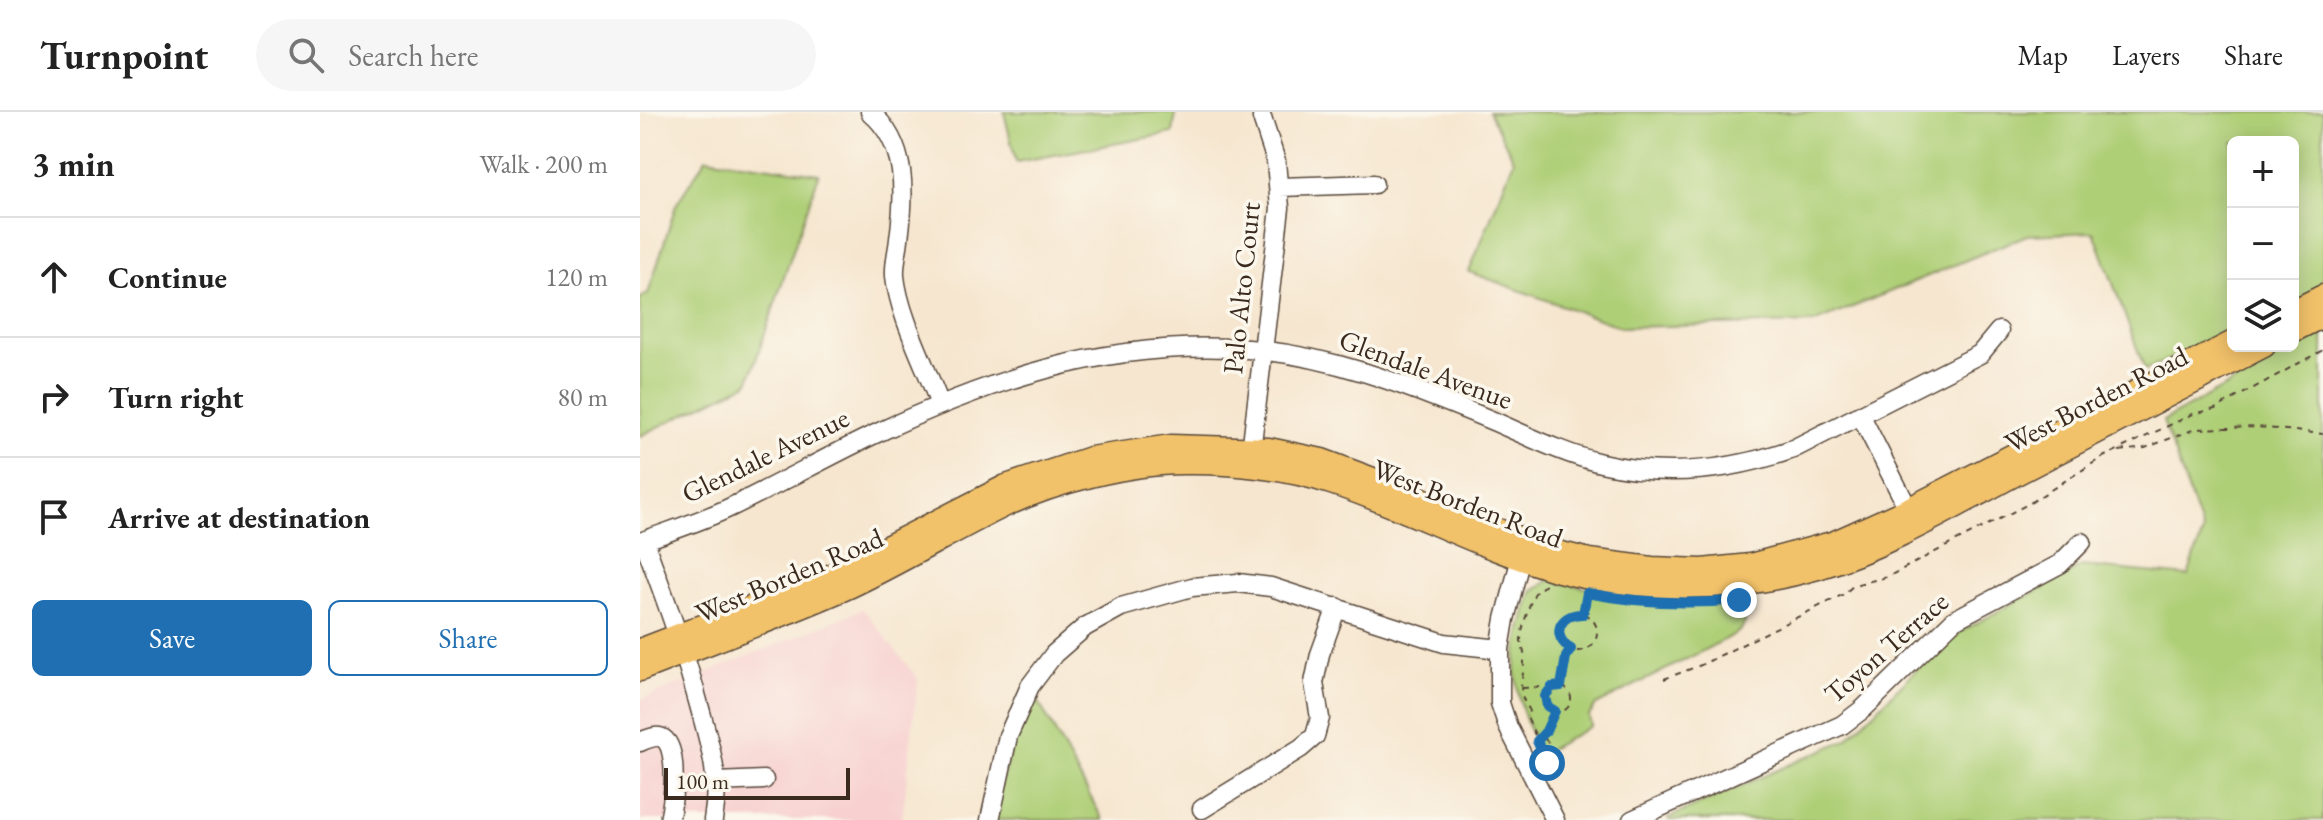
<!DOCTYPE html>
<html lang="en">
<head>
<meta charset="utf-8">
<style>
  :root { --surface:#fff; --page:#f6f6f6; --text:#222; --muted:#767676; --line:#e0e0e0; --accent:#1f6fb2 }
  body { margin:0; font-family:"EB Garamond",serif; background:var(--page); color:var(--text) }
  .controls { position:absolute; right:24px; top:24px; display:grid; overflow:hidden; border-radius:12px; box-shadow:0 4px 20px #0003 }
  .controls button { width:72px; height:72px; display:grid; place-items:center; padding:0; border:0; border-bottom:2px solid var(--line); background:var(--surface); color:var(--text); font:40px sans-serif }
  .scale { position:absolute; left:24px; bottom:20px; width:186px; box-sizing:border-box; padding-left:8px; border:4px solid #3b2a1e; border-top:0; font-size:22px; line-height:28px; white-space:nowrap; color:#3b2a1e; -webkit-text-stroke:6px #fbf7ec; paint-order:stroke }
  .stop { position:absolute; width:24px; height:24px; margin:-18px; border:6px solid #1f6fb2; border-radius:50%; background:#fff }
  .stop.end { background:#1f6fb2; border-color:#fff; box-shadow:0 2px 8px #0008 }
  .list { margin:0; padding:0; list-style:none }
  h2 { display:flex; justify-content:space-between; align-items:center; height:104px; margin:0; padding:0 32px; font-size:34px }
  h2 small { font-size:26px; font-weight:400; color:var(--muted) }
  .list li { display:grid; grid-template-columns:52px 1fr auto; gap:24px; align-items:center; box-sizing:border-box; height:120px; padding:0 32px; border-top:2px solid var(--line) }
  .list b { display:block; font-size:30px; white-space:nowrap }
  .list em { font-size:26px; font-style:normal; color:var(--muted) }
  .actions { display:flex; gap:16px; padding:24px 32px }
  .actions a { flex:1; padding:18px 0; border:2px solid var(--accent); border-radius:12px; text-align:center; font-size:28px; color:var(--accent) }
  .actions .main { background:var(--accent); color:#fff }
  .icon { flex:none; width:44px; height:44px; fill:none; stroke:currentColor; stroke-width:2; stroke-linecap:round; stroke-linejoin:round }
  .map { position:relative; flex:none; width:1683px; height:708px; overflow:hidden }
  header { display:flex; align-items:center; gap:48px; box-sizing:border-box; height:112px; padding:0 40px; background:var(--surface); border-bottom:2px solid var(--line) }
  header strong { font-size:38px }
  nav { display:flex; gap:44px; margin-inline-start:auto; font-size:28px }
  .search { width:560px; height:72px; background:var(--page); display:flex; align-items:center; gap:20px; box-sizing:border-box; padding:0 28px; border-radius:44px; color:var(--muted); font-size:30px }
  main { display:flex }
  aside { flex:1; background:var(--surface) }
  .map>svg:first-child { display:block }
</style>
</head>
<body>
<header>
<strong>Turnpoint</strong>
<div class="search"><svg class="icon" aria-label="search" viewBox="0 0 24 24"><circle cx="10" cy="10" r="6"/><path d="M15 15l6 6"/></svg>Search here</div>
<nav><a>Map</a><a>Layers</a><a>Share</a></nav>
</header>
<main>
<aside>
<h2>3 min<small>Walk · 200 m</small></h2>
<ul class="list">
<li><svg class="icon" aria-label="ahead" viewBox="0 0 24 24"><path d="M12 20V5M6 11l6-6 6 6"/></svg><div><b>Continue</b></div><em>120 m</em></li>
<li><svg class="icon" aria-label="right" viewBox="0 0 24 24"><path d="M7 20v-9h11M14 6l5 5-5 5"/></svg><div><b>Turn right</b></div><em>80 m</em></li>
<li><svg class="icon" aria-label="arrive" viewBox="0 0 24 24"><path d="M6 21V4h12l-3 4 3 4H6"/></svg><div><b>Arrive at destination</b></div></li>
</ul>
<div class="actions"><a class="main">Save</a><a>Share</a></div>
</aside>
<div class="map">
<svg width="1683" height="708" viewBox="0 0 1683 708">
  <rect width="100%" height="100%" fill="#fbf7ec"/>
  <filter id="ink" filterUnits="userSpaceOnUse"><feTurbulence type="fractalNoise" baseFrequency=".0125" numOctaves="2"/><feDisplacementMap in="SourceGraphic" scale="16" xChannelSelector="R" yChannelSelector="G"/><feConvolveMatrix kernelMatrix="1 2 1 2 8 2 1 2 1" color-interpolation-filters="sRGB"/></filter>
  <filter id="wash" filterUnits="userSpaceOnUse"><feTurbulence type="fractalNoise" baseFrequency=".006" numOctaves="4" result="noise"/><feDisplacementMap in="SourceGraphic" scale="32" xChannelSelector="R" yChannelSelector="G"/><feGaussianBlur stdDeviation="1.8" result="paint"/><feColorMatrix in="noise" values="0 0 0 0 0 0 0 0 0 0 0 0 0 0 0 0 0 1.4 0 .05"/><feComposite in="paint" operator="in"/></filter>
  <g filter="url(#wash)">
    <rect width="100%" height="100%" fill="#f6e6cf"/>
    <path fill="#f7d0cf" d="M223 497 278 567 262 708H0V588Z"/>
    <path fill="#afcf77" stroke="#757c4a" stroke-width="2" d="M364 0H536L533 21 376 50Z
      M849 0H1683V179L1653 193V30H1593V219L1505 258 1454 120 1387 123 1174 211 981 215 829 160 874 48Z
      M66 46 179 62 108 271 0 324V186L8 182 36 93Z
      M1683 221V708H1029L1028 706 1206 628 1307 527 1442 454 1548 464 1563 420 1523 309Z
      M910 468C973 484 1034 491 1099 485 1106 501 1111 512 1094 523L956 593 949 604 951 614 901 642C868 579 870 543 893 478Z
      M390 574 463 708H350Z"/>
  </g>
  <g filter="url(#ink)">
    <g fill="none" stroke-linecap="round" stroke-linejoin="round">
      <g stroke="#574639" stroke-width="21">
        <path id="minor" d="M230 0C268 32 265 82 259 127 258 138 254 152 255 164 259 204 286 254 300 293
          M639 75 734 72
          M1221 304 1274 408
          M610 348 640 96 636 49 622 6
          M4 429C24 483 44 537 59 593 70 634 81 665 73 708
          M0 430C30 419 62 409 91 395 139 372 185 346 233 323 349 268 460 231 590 236 683 239 769 274 853 309 888 324 924 342 961 351 1026 366 1091 359 1153 337L1340 242 1359 219
          M884 434 865 507 860 537V591L868 615 915 708
          M0 630C7 627 17 622 24 627 39 638 33 692 29 708
          M77 670 124 668
          M562 697 661 636 675 624 680 606 674 571 680 542 697 495
          M350 708 368 624 390 574 414 542 445 515 481 495 552 475 598 471 631 475 804 531 860 537
          M992 708 1202 613 1223 597 1314 508 1420 452 1442 430"/>
      </g>
      <g stroke="#574639" stroke-width="25">
        <path id="major" d="M1653 199 1683 184
          M1653 219 1683 204
          M0 538 182 468 366 374 450 346 531 334 629 337 682 348 741 370 868 422 917 440 949 448 1012 456 1062 458 1110 453 1195 430 1268 397 1593 230
          M0 558C70 530 142 505 211 474 264 449 314 418 366 393 417 370 488 351 544 351 590 350 647 356 691 371 768 396 841 437 919 459 1002 482 1096 480 1178 456 1250 434 1317 393 1384 358 1464 317 1544 275 1624 234"/>
      </g>
      <path stroke="#574639" stroke-width="2" stroke-dasharray="6 6" stroke-linecap="butt" d="M1479 339 1505 336 1555 317 1618 315 1683 322
        M906 473C903 475 898 477 895 481 890 488 880 522 881 530 883 537 885 541 884 549 884 569 875 578 889 597L888 607 907 651
        M943 499 947 482
        M919 520a19 19 0 1 1 38 0a19 19 0 1 1-38 0Z
        M1024 567 1061 553 1204 482 1214 473 1247 465 1390 391 1463 345 1553 302 1575 297 1683 238
        M905 587a13 13 0 1 1 26 0a13 13 0 1 1-26 0Z
        M921 574 926 545 930 538
        M882 576 899 575 907 578
        M904 626 912 634
        M898 628 904 623 914 600"/>
      <use href="#minor" stroke="#fff" stroke-width="18"/>
      <use href="#major" stroke="#f2c26a" stroke-width="22"/>
    </g>
  </g>
  <g fill="none" stroke-linecap="round" stroke-linejoin="round" filter="url(#ink)">
    <path stroke="#1f6fb2" stroke-width="10" d="M907 651 897 629 906 619 915 599 907 594 905 584 912 575 921 574 926 545 931 537C910 524 919 501 943 502L947 481C998 491 1047 493 1099 488"/>
  </g>
  <g text-anchor="middle" stroke-width="7" stroke-linejoin="round" paint-order="stroke">
    <g font-size="28" fill="#3b2a1e" stroke="#fbf7ec">
      <text transform="translate(601 176) rotate(-84)" y="10">Palo Alto Court</text>
      <text transform="translate(786 257) rotate(20)" y="10">Glendale Avenue</text>
      <text transform="translate(1456 287) rotate(-27)" y="10">West Borden Road</text>
      <text transform="translate(125 343) rotate(-26)" y="10">Glendale Avenue</text>
      <text transform="translate(828 391) rotate(21)" y="10">West Borden Road</text>
      <text transform="translate(149 463) rotate(-23)" y="10">West Borden Road</text>
      <text transform="translate(1246 535) rotate(-41)" y="10">Toyon Terrace</text>
    </g>
  </g>
</svg>
<div class="controls">
<button>+</button>
<button>−</button>
<button><svg class="icon" aria-label="layers" viewBox="0 0 24 24"><path d="M12 4l9 5-9 5-9-5zM3 14l9 5 9-5"/></svg></button>
</div>
<div class="scale">100 m</div>
<div class="stop" style="left:907px;top:651px"></div>
<div class="stop end" style="left:1099px;top:488px"></div>
</div>
</main>
</body>
</html>
